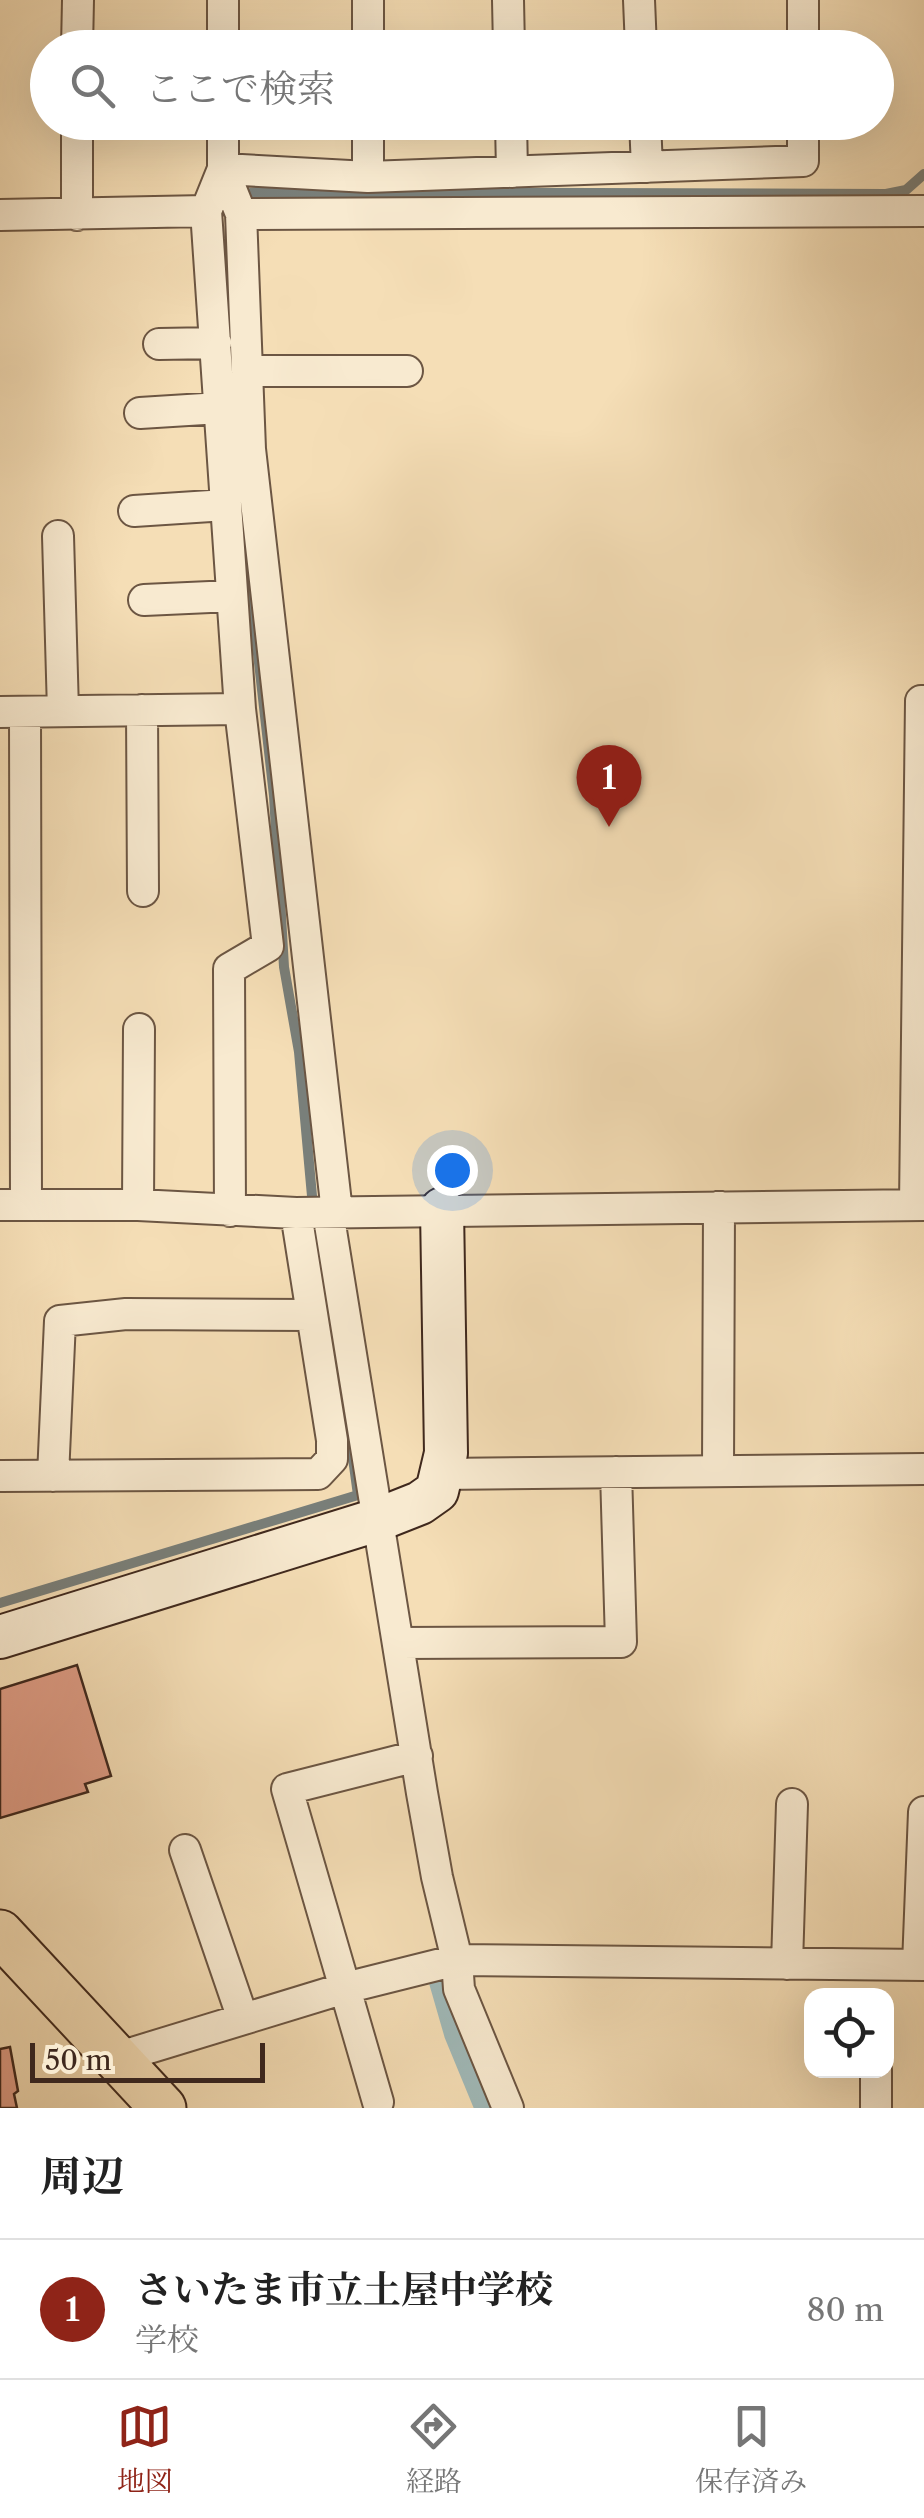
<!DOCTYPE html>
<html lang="ja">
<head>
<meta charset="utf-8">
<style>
  :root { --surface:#fff; --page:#f6f6f6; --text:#222; --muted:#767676; --line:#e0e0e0; --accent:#8f2418 }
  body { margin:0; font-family:"Libre Caslon Text","Noto Serif JP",serif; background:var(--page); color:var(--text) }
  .controls { position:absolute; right:30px; bottom:30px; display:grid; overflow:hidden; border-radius:20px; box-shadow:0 10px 40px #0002 }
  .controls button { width:90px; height:90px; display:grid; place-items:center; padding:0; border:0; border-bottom:2px solid var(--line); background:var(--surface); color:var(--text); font:50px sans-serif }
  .scale { position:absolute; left:30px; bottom:25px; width:235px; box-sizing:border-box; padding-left:10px; border:5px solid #3f281d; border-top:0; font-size:28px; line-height:35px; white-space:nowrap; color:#3f281d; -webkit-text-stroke:8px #f8ead0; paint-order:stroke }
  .you { position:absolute; left:452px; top:1170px; width:35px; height:35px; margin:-25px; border:8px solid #fff; border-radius:50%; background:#1a73e8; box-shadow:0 0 0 15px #1a73e833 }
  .badge { display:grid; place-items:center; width:65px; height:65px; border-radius:50%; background:var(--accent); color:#fff; font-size:32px; font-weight:700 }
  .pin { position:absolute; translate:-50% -82px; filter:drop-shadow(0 2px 5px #0008) }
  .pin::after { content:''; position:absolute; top:52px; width:35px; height:30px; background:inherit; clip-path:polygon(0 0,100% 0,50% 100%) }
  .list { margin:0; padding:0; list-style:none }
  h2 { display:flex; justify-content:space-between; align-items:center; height:130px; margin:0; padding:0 40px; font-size:42px }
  h2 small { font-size:32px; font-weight:400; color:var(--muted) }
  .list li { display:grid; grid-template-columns:65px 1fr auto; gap:30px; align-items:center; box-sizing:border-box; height:140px; padding:0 40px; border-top:2px solid var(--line) }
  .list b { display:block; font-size:38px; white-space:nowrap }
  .list p { margin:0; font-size:32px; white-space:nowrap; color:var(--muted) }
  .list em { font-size:32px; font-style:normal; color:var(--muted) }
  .icon { flex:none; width:55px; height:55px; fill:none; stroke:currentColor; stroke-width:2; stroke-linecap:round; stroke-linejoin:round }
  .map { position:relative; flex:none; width:924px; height:2108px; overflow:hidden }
  .search { position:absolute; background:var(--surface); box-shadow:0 10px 40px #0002; left:30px; right:30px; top:30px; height:110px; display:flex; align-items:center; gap:25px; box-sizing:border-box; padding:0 35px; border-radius:55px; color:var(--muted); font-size:38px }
  .sheet { height:270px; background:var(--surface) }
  nav { display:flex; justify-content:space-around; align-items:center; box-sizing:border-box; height:140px; border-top:2px solid var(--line); background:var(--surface); font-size:28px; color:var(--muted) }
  nav a { display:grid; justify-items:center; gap:5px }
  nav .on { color:var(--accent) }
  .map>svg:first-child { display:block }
</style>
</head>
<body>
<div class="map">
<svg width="924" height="2108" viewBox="0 0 924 2108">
  <rect width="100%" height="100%" fill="#f5deb6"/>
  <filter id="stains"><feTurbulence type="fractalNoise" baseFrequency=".002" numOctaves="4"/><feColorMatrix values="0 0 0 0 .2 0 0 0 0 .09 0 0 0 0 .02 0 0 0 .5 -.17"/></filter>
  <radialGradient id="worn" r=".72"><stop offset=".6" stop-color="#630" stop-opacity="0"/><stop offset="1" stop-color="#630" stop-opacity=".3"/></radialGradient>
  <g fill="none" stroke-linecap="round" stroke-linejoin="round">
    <path stroke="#797f7a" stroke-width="10" d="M237 196 256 192 886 194 906 190 924 174
      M240 494 274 796 284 967 299 1052 313 1207
      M0 1603 358 1495 352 1451"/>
    <path stroke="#a0b9b8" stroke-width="32" d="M445 1981 460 2033 491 2108"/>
  </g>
  <path fill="#de9c85" stroke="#3f281d" stroke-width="2.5" d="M77 1665 111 1776 85 1784 88 1792 0 1818V1689Z
    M10 2047 18 2091 14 2094 17 2108H0V2049Z"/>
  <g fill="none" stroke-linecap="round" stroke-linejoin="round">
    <g stroke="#6c5643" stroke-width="34">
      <path id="street" d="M223 0V48
        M508 0 509 48
        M639 0 641 48
        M77 48 78 0
        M368 48V0
        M803 48V0
        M223 122V169L206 211 240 709 268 946 229 969 230 1211
        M511 122 512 172
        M645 122 647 167
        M368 177V122
        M241 214 924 211
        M0 215 206 211
        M77 215V122
        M159 344 216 343
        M247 371H407
        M140 413 220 408
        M134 511 226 505
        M58 536 63 711
        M144 600 232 596
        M142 710 143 891
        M0 712 240 709
        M25 712 26 1205
        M0 1205H138L296 1213 924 1205
        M138 1205 139 1029
        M915 1205 921 701H924
        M328 1212 422 1793 437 1877 457 1960 924 1965
        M337 1212 250 449 241 214 223 169 368 177 803 161V122
        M718 1471 719 1207
        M441 1474 924 1469
        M0 1476 318 1474 332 1459V1440L296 1213
        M53 1476 60 1321 126 1314 312 1315
        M399 1643 621 1642 616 1472
        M185 1850 243 2019
        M787 1964 792 1804
        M918 1965 924 1812
        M116 2058 345 1988 457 1960 459 1989 508 2108
        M378 2102 287 1789 417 1756
        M876 2108V2070"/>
    </g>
    <g stroke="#3f281d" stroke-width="46">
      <path id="secondary" d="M0 1637 377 1520 420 1503 437 1491 446 1453 442 1209"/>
    </g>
    <g stroke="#3f281d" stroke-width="49">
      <path id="primary" d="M0 1933 163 2108"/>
    </g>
    <use href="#street" stroke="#f8ead0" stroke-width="30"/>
    <use href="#secondary" stroke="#f8ead0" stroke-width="42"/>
    <use href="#primary" stroke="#f5deb6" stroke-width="45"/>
  </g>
  <rect width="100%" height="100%" filter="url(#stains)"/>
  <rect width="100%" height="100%" fill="url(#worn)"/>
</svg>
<div class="controls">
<button><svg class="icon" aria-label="locate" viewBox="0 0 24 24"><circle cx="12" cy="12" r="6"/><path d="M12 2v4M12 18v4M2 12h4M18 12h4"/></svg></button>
</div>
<div class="scale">50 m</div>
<div class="you"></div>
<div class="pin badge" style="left:609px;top:827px">1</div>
<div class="search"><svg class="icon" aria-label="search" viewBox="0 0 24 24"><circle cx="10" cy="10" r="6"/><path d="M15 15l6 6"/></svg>ここで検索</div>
</div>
<section class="sheet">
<h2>周辺<small></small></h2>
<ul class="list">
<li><span class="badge">1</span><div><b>さいたま市立土屋中学校</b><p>学校</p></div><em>80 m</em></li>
</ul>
</section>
<nav>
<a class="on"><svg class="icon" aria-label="map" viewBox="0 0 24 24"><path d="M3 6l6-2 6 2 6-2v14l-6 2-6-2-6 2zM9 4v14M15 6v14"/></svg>地図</a>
<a><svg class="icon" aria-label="directions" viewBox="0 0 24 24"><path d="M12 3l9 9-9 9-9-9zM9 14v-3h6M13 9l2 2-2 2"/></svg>経路</a>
<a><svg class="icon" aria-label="saved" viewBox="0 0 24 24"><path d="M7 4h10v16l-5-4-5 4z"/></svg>保存済み</a>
</nav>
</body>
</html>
